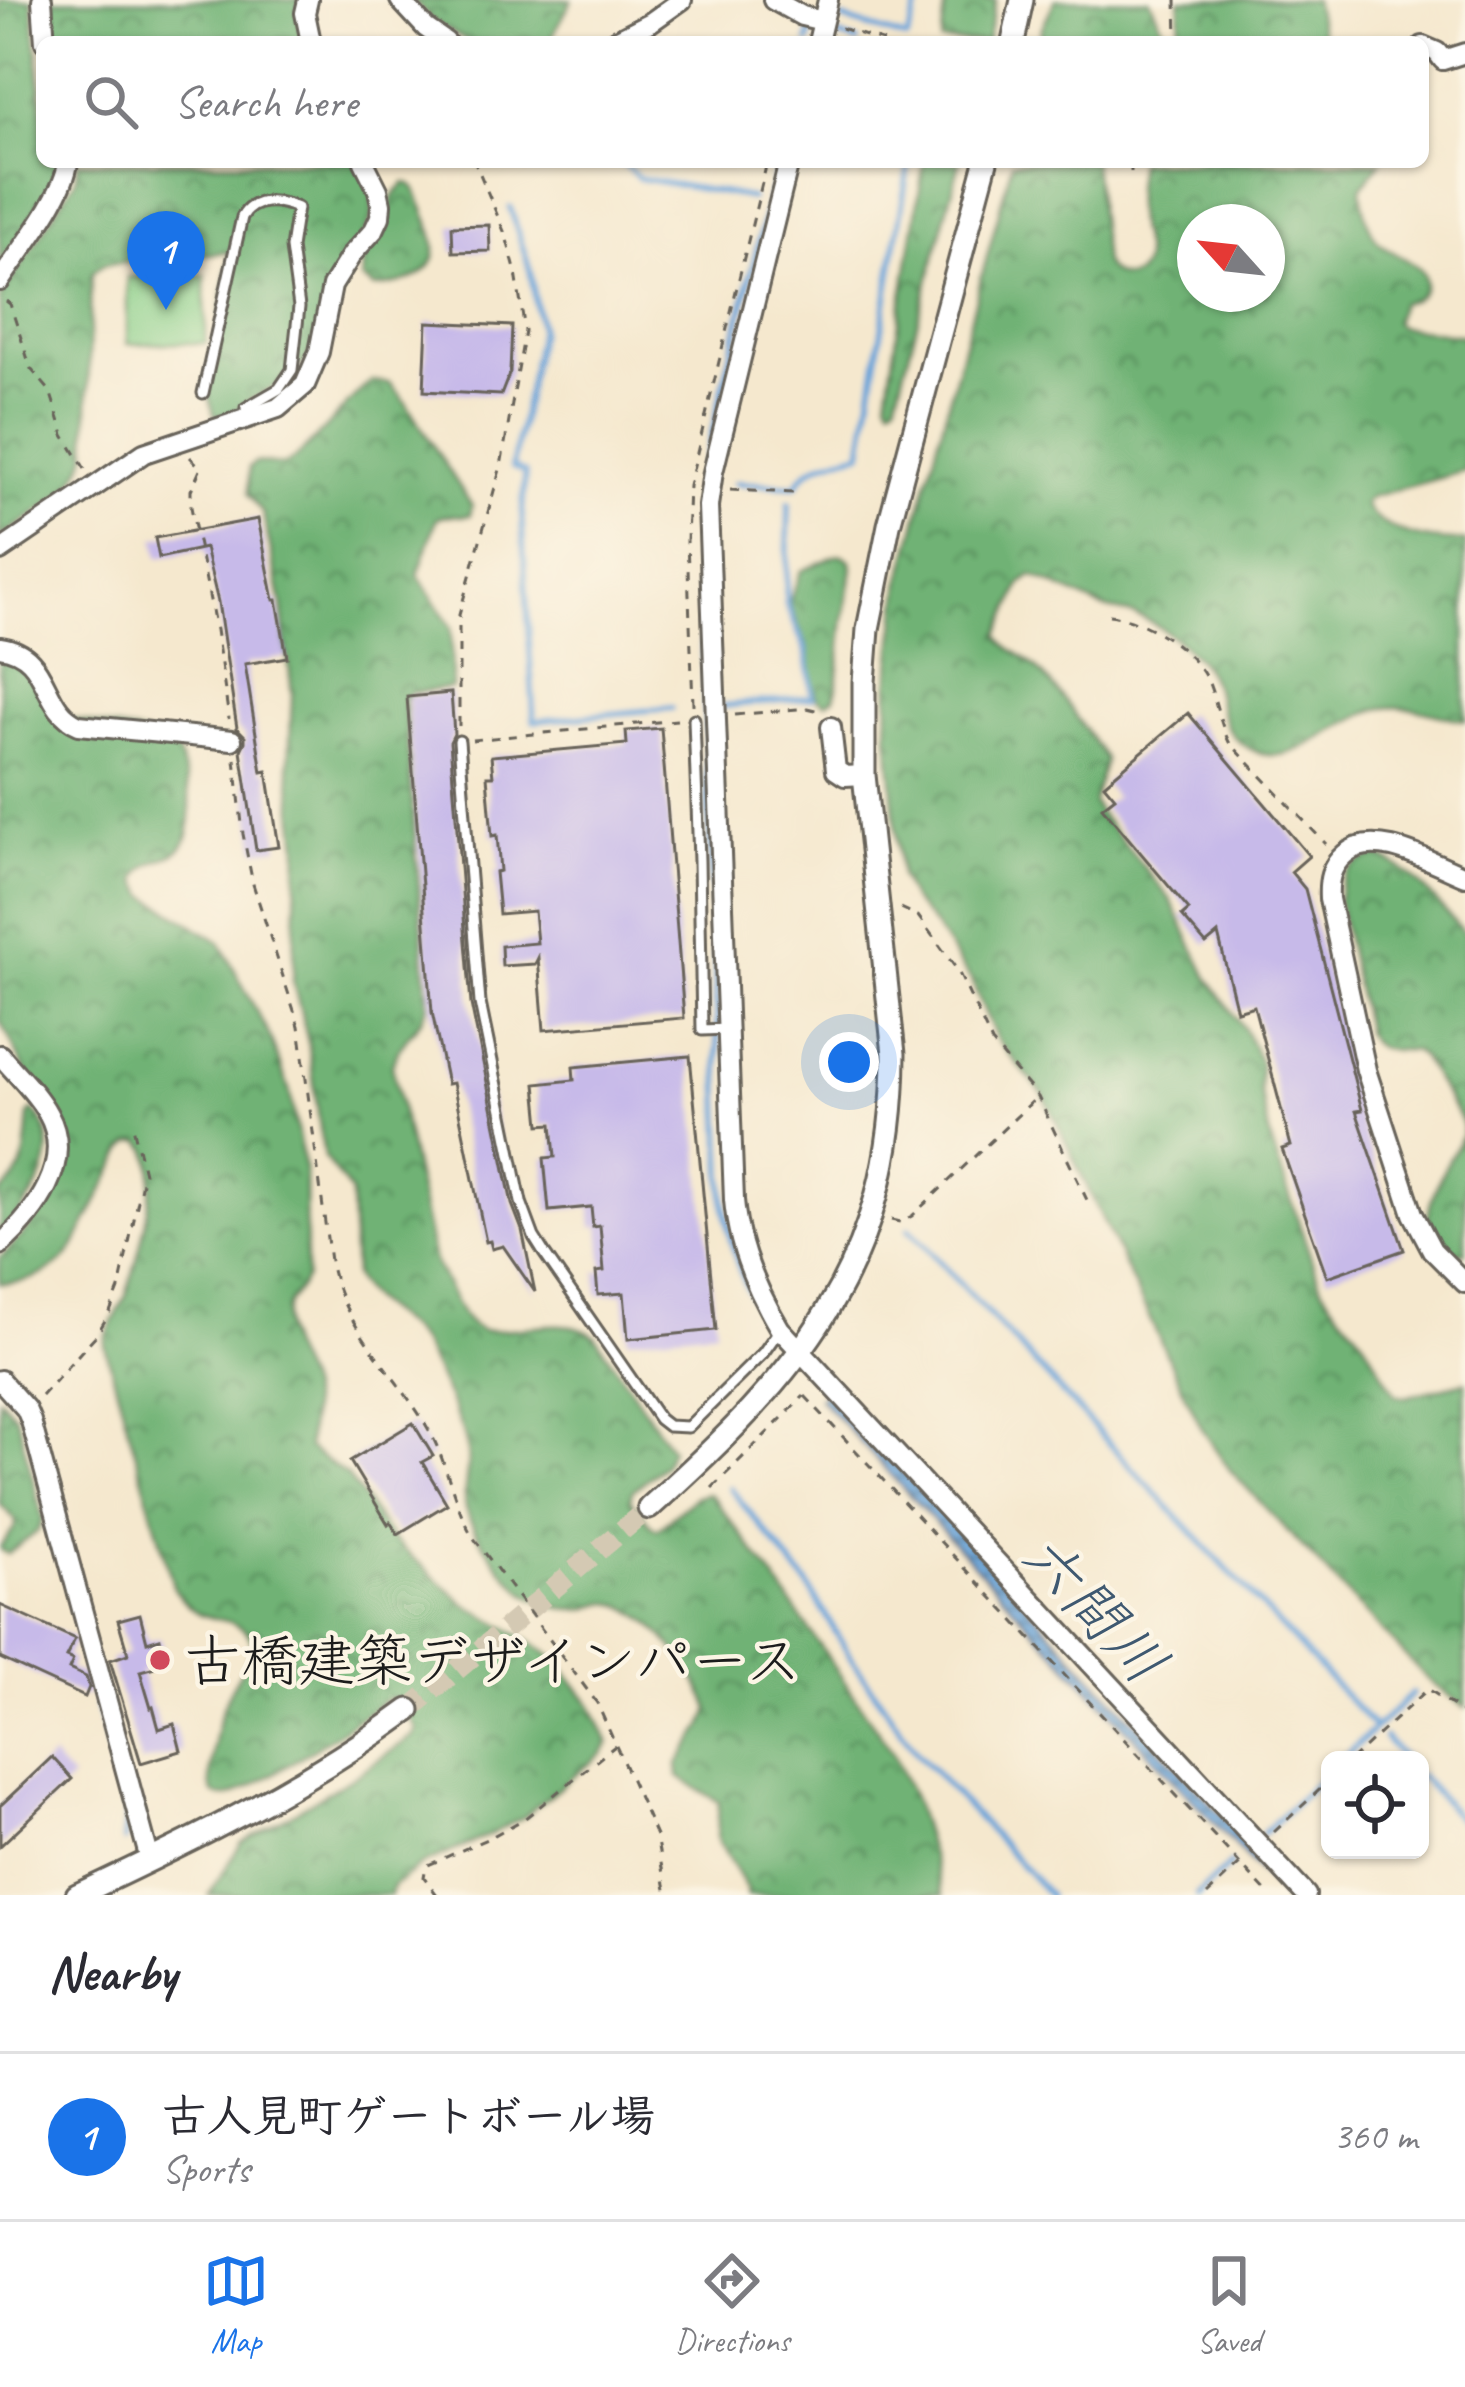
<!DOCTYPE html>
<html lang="en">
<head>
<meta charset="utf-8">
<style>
  :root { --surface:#fff; --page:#f2f2f3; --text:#2b2b33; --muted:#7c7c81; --line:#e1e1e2; --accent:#1a73e8 }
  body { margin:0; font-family:Caveat,"Klee One",sans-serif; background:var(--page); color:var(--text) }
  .controls { position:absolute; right:36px; bottom:36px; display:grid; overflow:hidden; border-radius:18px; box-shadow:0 3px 9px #0004 }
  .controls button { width:108px; height:108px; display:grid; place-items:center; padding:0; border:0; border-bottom:3px solid var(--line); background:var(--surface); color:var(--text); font:60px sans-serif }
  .compass { position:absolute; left:1177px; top:204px; width:108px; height:108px; border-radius:50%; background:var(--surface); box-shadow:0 3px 9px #0004; rotate:297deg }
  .you { position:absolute; left:849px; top:1062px; width:42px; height:42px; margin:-30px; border:9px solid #fff; border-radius:50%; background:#1a73e8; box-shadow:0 0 0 18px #1a73e833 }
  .badge { display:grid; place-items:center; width:78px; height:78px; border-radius:50%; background:var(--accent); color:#fff; font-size:39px; font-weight:700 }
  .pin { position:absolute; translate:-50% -99px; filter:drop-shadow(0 3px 6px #0008) }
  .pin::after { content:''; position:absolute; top:63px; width:42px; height:36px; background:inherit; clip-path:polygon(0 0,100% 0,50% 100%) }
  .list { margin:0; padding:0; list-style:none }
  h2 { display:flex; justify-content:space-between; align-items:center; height:156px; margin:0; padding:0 48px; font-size:51px }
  h2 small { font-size:39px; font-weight:400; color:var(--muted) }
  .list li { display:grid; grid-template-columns:78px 1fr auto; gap:36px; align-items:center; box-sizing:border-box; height:168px; padding:0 48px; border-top:3px solid var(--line) }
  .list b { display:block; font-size:45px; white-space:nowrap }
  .list p { margin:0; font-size:39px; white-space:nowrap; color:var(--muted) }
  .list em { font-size:39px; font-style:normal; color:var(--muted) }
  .icon { flex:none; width:66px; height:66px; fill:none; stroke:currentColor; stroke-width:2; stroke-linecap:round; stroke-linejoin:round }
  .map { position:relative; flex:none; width:1465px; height:1895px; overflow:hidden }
  .search { position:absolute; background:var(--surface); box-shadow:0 3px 9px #0004; left:36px; right:36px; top:36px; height:132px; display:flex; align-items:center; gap:30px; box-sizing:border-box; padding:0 42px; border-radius:18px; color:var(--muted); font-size:45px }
  .sheet { height:324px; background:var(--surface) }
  nav { display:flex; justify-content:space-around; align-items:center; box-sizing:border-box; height:168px; border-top:3px solid var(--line); background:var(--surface); font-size:33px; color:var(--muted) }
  nav a { display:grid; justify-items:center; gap:6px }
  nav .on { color:var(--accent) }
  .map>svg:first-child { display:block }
</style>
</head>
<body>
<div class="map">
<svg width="1465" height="1895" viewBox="0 0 1465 1895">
  <defs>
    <pattern id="forest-crowns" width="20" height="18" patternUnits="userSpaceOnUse" patternTransform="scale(3)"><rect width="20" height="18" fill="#6fb275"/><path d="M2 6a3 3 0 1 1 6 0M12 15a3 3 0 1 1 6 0" fill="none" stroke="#5a905f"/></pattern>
    <pattern id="water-rules" width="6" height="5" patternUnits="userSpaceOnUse" patternTransform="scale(3)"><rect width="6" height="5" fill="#6aa4d9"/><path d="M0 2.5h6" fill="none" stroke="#5685af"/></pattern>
  </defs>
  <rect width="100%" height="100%" fill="#fcf5e5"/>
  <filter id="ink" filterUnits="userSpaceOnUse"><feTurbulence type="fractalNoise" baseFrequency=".00833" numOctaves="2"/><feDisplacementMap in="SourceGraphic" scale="24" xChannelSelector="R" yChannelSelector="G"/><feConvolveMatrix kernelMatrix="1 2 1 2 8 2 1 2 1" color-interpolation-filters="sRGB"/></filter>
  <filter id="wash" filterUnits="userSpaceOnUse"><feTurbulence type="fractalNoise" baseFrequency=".004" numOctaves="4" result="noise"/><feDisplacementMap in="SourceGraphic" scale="48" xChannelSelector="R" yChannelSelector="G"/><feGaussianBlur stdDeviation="2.7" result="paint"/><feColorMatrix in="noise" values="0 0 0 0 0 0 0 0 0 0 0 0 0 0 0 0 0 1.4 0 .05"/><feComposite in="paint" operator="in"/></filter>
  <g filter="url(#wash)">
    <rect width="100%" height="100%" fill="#f5e8ce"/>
    <path fill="url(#forest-crowns)" stroke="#466748" stroke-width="3" fill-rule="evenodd" d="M0 0H32L42 98V162H58C56 188 16 239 0 263Z
      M52 0H301L297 12 303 42H55Z
      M412 0H572L549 42H469L432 20Z
      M946 0H996L987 42H941Z
      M1055 0H1150L1168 38 1173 42 1179 39 1180 0H1314L1323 42H1039L1042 27Z
      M78 162H357L372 192 373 216 306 361 276 386 248 401 226 417 214 415 208 393 230 252 104 264 93 272 91 279 87 452C79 494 33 514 0 537V299L76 179Z
      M924 162H960L896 402 891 405 887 399Z
      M1012 162H1093L1104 263C1115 284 1142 282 1144 258 1145 246 1138 232 1136 220 1133 200 1135 181 1138 162H1381L1361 188C1362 204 1368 232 1380 243 1392 256 1432 264 1424 288 1420 299 1410 301 1400 303L1394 322 1398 326 1465 336V471L1370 497 1364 504C1381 534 1432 542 1465 541V721C1440 716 1410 704 1384 708 1344 713 1297 769 1257 752 1208 731 1229 697 1201 663 1185 645 1158 623 1135 615 1123 611 1111 611 1099 606 1077 597 1055 584 1032 576L1022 583 999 635C1005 648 1016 651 1027 660 1058 685 1078 721 1101 753L1105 761 1093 801 1098 812 1171 900 1207 976 1246 1032 1260 1063V1090L1271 1142 1320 1284 1328 1298 1362 1338 1396 1395 1405 1397 1465 1382V1707L1432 1683 1415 1666 1230 1470 1202 1429 1043 1094 997 1040 971 980 931 922 911 899 900 876 888 735 889 683 901 581ZM1195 222H1267V294H1195Z
      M405 183 411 184 416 190C422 207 434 229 435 247 437 278 397 285 375 288L362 279 363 261 387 219 394 195Z
      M372 381 390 383 402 397 472 506 470 515C459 518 448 512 437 518L418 575 451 627 452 688 409 693 404 699 428 1004C422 1027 398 1041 392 1065L434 1261 462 1315 470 1324 482 1331C517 1333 568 1313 595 1336L671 1449 664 1465 632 1491 630 1500 653 1527 658 1529 696 1496 707 1493 712 1496 774 1578 893 1753 915 1802 943 1895H746L747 1890 717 1839 719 1802 679 1777 678 1765 703 1727 710 1709C699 1676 645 1600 606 1603 597 1604 589 1610 579 1610 562 1611 532 1600 520 1588 502 1572 468 1528 465 1504 463 1486 470 1467 467 1449 462 1423 440 1381 428 1356 411 1318 371 1312 354 1277L351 1193 324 1157 308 1041 293 982 298 846 289 766 292 694 282 604 263 514 248 494 249 467 255 462C264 462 276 466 285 464 302 459 350 397 372 381Z
      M843 555 851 561 852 569 843 626 837 688 834 698 826 703 818 699 814 691 808 649 789 603 801 571 835 556Z
      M0 653 20 659 55 715 170 740C185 759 201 828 181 848 166 863 146 858 137 880L147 896 220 942 269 1035 289 1089 305 1170 306 1277C302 1288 289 1297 286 1309 277 1339 301 1364 308 1391 313 1410 308 1429 308 1448L347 1476 392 1539 465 1604 529 1640 556 1659 592 1706 607 1739 609 1743 603 1753 523 1817 490 1835 423 1864 393 1886 390 1895H209L241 1843 352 1778 414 1735 417 1729 396 1699 389 1697C366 1714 242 1800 222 1797 207 1795 210 1779 211 1767 213 1742 217 1719 228 1695 234 1681 244 1669 250 1654 252 1647 253 1644 250 1637 242 1621 216 1620 201 1614 189 1609 182 1600 174 1589L105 1346C106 1328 120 1312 126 1295 136 1267 158 1183 150 1157 148 1148 146 1147 140 1141L131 1143 124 1150 72 1251C54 1273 28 1284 0 1283V1257C39 1222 89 1164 55 1109 47 1096 35 1085 26 1071 16 1055 10 1037 0 1021Z
      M1378 856C1414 870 1439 906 1465 934V1253C1394 1250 1444 1169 1461 1137L1463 1128 1461 1120 1422 1058 1415 1051C1394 1047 1378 1057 1366 1034L1338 901C1341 872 1349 862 1378 856Z
      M33 1110C71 1149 32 1204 0 1234V1193C28 1174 26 1146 29 1115Z
      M0 1398 15 1415 19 1425 43 1520 37 1532 8 1554 2 1551 1 1546 15 1527 16 1521 0 1504Z"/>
    <path fill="#8acf89" stroke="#537652" stroke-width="3" d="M205 275 206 343 127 344V277Z"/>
    <path fill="url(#water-rules)" stroke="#43607a" stroke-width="3" d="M826 1390 1296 1895H1281L819 1398Z"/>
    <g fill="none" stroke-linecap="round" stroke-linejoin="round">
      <path stroke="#6aa4d9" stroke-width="6" d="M843 19 907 39 920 0
        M839 36 857 42
        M808 42 812 25
        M621 162 639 178 751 198
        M510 207 530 270 540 329 512 467 525 473 522 520 534 721 672 708
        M735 483 796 486C809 461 837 459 862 452L909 162
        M723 706 813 697 806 650 786 603 789 503
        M909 1229 1375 1728
        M768 1329C744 1289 729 1247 724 1201L698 523 703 470 778 162
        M730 1488 806 1582 851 1658 918 1754 1049 1895
        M82 1647 86 1662
        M90 1674 95 1695
        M97 1704 117 1776
        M1385 1738 1405 1760
        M1341 1760 1412 1694
        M1420 1776 1465 1825
        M118 1780 127 1811 124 1840
        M1263 1833 1330 1770
        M1197 1895 1230 1864"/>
    </g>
    <g id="blocks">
      <path fill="#c7bae9" d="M489 225 490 251 453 252 452 226Z
        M427 322 512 326 510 372 501 395 424 391Z
        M258 519 274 600H277L287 657 245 664 262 772 267 771 279 847 256 850 241 750 245 742V736L237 728 218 602 205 548 159 558 155 538Z
        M451 693 454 734 450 742 471 1004 512 1204 522 1230 535 1292 503 1246 492 1249 490 1241 486 1242 453 1083 447 1084 432 1012 407 697Z
        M1188 713 1309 856 1291 872 1305 889 1362 1110 1356 1111 1404 1250 1327 1277 1282 1149 1291 1146 1254 1006 1237 1011 1218 934 1206 944 1182 916 1189 910 1102 807 1115 797 1104 784Z
        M661 728 684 1018 544 1030 538 958 535 964 502 966 501 946 537 943 534 911 499 914 495 872 500 871 497 835 492 836 487 776H493L491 756 627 744 626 731Z
        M690 1056 716 1330 628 1339 624 1293 598 1295 596 1272 604 1271 600 1226 593 1227 591 1207 549 1211 544 1158 555 1157 552 1124 540 1125 536 1084 574 1080 573 1067Z
        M413 1423 433 1456 422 1462 447 1504 398 1534 390 1522 388 1524 350 1461Z
        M0 1605 75 1639 66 1657 73 1660 69 1669 86 1677 89 1687 85 1697 0 1658Z
        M140 1614 147 1642 160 1638 166 1664 140 1671 151 1708 153 1707 159 1729 174 1724 181 1751 141 1763 110 1660 128 1654 118 1620Z
        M52 1757 72 1779 0 1846V1806Z"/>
    </g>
  </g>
  <g filter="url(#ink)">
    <use href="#blocks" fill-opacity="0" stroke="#68635a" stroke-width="3"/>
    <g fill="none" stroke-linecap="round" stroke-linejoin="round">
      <path stroke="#d4c9b3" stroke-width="21" stroke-dasharray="21 10" stroke-linecap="butt" d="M409 1710 649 1508"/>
      <g stroke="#68635a" stroke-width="15">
        <path id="service" d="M203 393 242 217C253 197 278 200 297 208L291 248 299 307 292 370 279 389 246 408 248 418
          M694 719 699 861 702 1030 727 1029
          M459 741 480 1003 521 1202 534 1237 544 1253 659 1419 668 1426 688 1427 763 1353 780 1329"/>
      </g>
      <g stroke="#68635a" stroke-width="24">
        <path id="minor" d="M42 0 45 42
          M308 0 305 13 311 42
          M400 0 426 28 446 42
          M773 0 802 16 823 21
          M612 42 651 22 682 0
          M818 42 828 0
          M1423 46 1437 52 1443 60 1465 53
          M789 162 713 472 708 506 734 1200C738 1247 756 1289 780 1329L1306 1895
          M0 281C19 252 65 195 68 162
          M0 551 144 453 278 408 305 385 319 352 332 286 352 254 374 230 380 217 381 204 378 190 364 162
          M0 647C52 654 39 708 79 725L232 740
          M831 727 836 770 845 776 864 775
          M1465 876C1432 863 1376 828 1345 854 1330 867 1328 881 1329 899L1366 1070 1413 1214 1432 1250 1465 1283
          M0 1055C16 1074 36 1092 48 1114 75 1162 35 1214 0 1245
          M0 1380 26 1409 31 1421 150 1860"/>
      </g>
      <g stroke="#68635a" stroke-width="27">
        <path id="tertiary" d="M1013 42 1022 0
          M649 1508C799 1373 893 1267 894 1054L864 775V682L868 629 889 525 986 162
          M77 1895C194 1840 304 1787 409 1710"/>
      </g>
      <path stroke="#68635a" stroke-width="3" stroke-dasharray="9 9" stroke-linecap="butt" d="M1176 0 1177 42
        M841 28 885 42
        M1131 172V162
        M6 301 10 304 31 369 50 391 64 435 85 469
        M190 457 201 468 191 490V507L216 630 229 719
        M730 490 794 493
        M1109 615C1145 619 1196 650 1210 686 1217 705 1220 723 1229 742L1326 844
        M693 705 687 541 689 486 767 162
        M735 715 807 708 820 711
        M459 726V615L501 466 525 331 516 273 506 236 475 162
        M472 740 677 720
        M235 759 243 834 253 884 299 1026 330 1261C343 1330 397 1373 430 1432 448 1465 453 1504 473 1537L597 1703 656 1836 667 1895
        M901 908 918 916 958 971 992 1043 1038 1097 1087 1200
        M891 1220 900 1222 912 1216 1036 1098
        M41 1396 97 1334 110 1312 119 1289 144 1173 132 1122
        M805 1396 1269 1895
        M712 1488 804 1396
        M1351 1760 1428 1689 1465 1714
        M1274 1832 1330 1780
        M437 1895 424 1877 426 1866 491 1837 524 1819 615 1746
        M1207 1895 1245 1859"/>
      <use href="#service" stroke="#fff" stroke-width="9"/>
      <use href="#minor" stroke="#fff" stroke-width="18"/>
      <use href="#tertiary" stroke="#fff" stroke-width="21"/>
    </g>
  </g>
  <circle fill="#d1495b" stroke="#fcf5e5" stroke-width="4.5" cx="160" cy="1660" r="12"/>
  <g text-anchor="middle" stroke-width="9" stroke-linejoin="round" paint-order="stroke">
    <g font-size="57" fill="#1c1c1c" stroke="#fcf5e5" text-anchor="start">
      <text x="184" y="1680">古橋建築デザインパース</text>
    </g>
    <g font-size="60" font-style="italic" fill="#3f5971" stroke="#fcf5e5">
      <text transform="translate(1095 1608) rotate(47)" y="21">六間川</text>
    </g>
  </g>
</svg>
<div class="controls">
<button><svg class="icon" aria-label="locate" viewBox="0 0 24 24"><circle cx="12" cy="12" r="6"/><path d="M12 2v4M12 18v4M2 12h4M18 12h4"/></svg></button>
</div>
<svg class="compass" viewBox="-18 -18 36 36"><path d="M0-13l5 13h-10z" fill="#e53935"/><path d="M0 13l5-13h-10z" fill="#7c7c81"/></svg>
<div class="you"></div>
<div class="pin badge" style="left:166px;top:310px">1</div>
<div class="search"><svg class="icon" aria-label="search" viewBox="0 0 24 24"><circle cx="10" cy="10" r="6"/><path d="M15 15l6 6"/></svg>Search here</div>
</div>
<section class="sheet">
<h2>Nearby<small></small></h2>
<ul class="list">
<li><span class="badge">1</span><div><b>古人見町ゲートボール場</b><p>Sports</p></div><em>360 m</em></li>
</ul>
</section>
<nav>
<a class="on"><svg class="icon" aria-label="map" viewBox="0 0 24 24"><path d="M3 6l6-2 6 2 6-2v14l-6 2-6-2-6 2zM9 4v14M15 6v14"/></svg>Map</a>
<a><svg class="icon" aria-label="directions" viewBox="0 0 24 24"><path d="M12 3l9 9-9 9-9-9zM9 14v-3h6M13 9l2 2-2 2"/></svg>Directions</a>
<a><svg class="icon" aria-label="saved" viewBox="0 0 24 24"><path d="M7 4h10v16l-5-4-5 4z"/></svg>Saved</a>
</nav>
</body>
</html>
